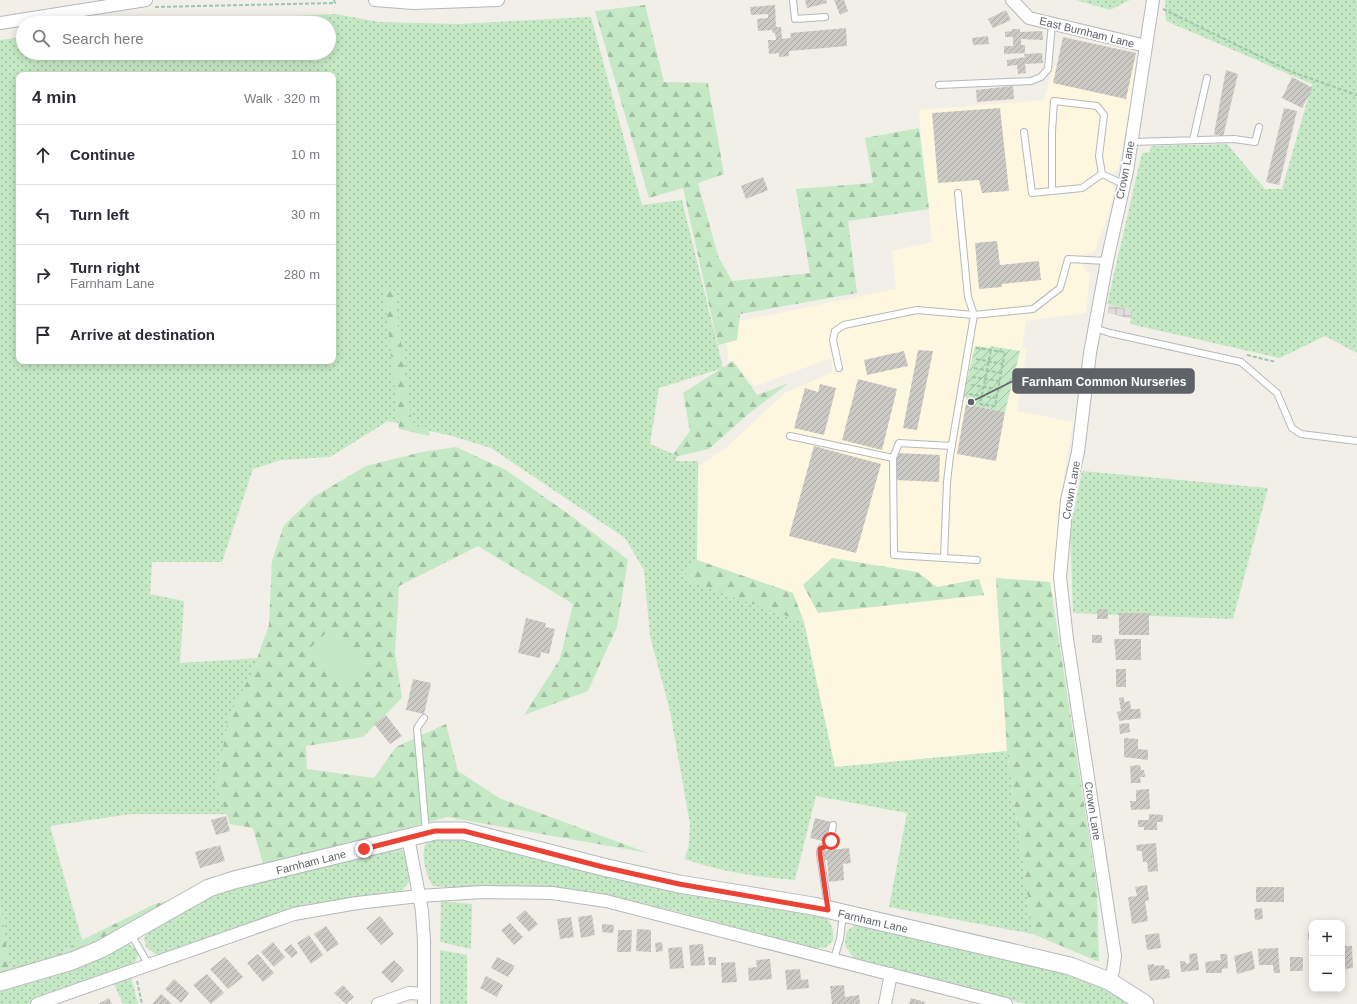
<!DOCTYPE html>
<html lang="en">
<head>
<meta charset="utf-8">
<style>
  :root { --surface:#fff; --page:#f2f2f3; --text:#2b2b33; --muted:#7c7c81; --line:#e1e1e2 }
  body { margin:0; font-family:Helvetica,sans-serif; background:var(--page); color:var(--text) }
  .controls { position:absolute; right:12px; bottom:12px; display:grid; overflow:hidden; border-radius:8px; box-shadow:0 2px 10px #0003 }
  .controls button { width:36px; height:36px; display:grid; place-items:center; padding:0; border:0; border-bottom:1px solid var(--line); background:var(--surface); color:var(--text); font:20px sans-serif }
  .stop { position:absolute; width:12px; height:12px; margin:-9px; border:3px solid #ea4335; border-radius:50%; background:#fff }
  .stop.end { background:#ea4335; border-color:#fff; box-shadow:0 1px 4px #0008 }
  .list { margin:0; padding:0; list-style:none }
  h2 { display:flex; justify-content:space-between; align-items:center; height:52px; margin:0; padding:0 16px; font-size:17px }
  h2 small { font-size:13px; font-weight:400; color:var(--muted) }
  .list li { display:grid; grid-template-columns:26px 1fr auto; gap:12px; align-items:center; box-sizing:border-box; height:60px; padding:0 16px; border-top:1px solid var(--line) }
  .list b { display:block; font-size:15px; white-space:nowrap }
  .list p { margin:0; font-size:13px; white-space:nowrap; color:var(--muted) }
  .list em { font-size:13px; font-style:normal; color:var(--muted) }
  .icon { flex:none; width:22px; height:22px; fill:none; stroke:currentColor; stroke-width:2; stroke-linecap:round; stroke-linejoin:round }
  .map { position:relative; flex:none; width:1357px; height:1004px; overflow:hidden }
  .search { position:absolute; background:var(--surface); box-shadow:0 2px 10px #0003; left:16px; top:16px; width:320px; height:44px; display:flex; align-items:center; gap:10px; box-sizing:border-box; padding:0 14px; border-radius:22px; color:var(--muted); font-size:15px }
  .panel { position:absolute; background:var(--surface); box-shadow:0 2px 10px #0003; left:16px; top:72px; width:320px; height:292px; border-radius:8px }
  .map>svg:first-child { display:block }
</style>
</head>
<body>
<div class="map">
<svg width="1357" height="1004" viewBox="0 0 1357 1004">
  <defs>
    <pattern id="industrial-grid" width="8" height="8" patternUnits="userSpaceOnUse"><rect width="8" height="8" fill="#e0deda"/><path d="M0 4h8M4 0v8" fill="none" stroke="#b9b8b5"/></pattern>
    <pattern id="grass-dots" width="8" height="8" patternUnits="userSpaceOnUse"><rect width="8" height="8" fill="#c5e8c5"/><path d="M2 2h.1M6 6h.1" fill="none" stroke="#a3c0a4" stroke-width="1.8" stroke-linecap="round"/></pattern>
    <pattern id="forest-firs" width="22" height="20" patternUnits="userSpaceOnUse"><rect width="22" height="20" fill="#c5e8c5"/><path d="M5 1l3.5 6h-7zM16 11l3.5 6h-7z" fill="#a3c0a4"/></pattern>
    <pattern id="garden-furrows" width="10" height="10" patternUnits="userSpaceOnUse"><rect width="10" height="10" fill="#c5e8c5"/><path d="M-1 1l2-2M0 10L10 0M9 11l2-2" fill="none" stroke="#a3c0a4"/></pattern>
    <pattern id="building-hatch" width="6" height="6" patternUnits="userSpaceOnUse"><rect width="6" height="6" fill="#cccac5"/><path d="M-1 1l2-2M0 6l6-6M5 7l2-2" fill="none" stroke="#a9a8a4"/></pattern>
  </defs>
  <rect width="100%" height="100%" fill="#f1efe8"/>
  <path fill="#fef7e0" d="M1063 37 1136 53 1130 106 1118 170 1112 173 1110 184 1114 188 1108 217 1094 252 1086 254 1083 267 1090 275 1086 313 1026 321 1022 348H1027L1017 411 1073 422 1058 513 1059 598H1054L1049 582 996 578 1007 751 834 767 804 622 793 593 697 560 699 466 726 448 785 393 833 372 831 358 755 386 733 361H728V351L720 325 896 289 892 251 932 242 919 110 1044 100 1054 66H1057Z"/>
  <path fill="url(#industrial-grid)" d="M1109 305 1133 310 1131 319 1108 313Z"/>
  <path fill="url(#grass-dots)" fill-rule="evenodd" d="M1076 0H1130L1110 10Z
    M1165 0H1357V353L1325 336 1280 358 1130 324 1133 310 1107 304 1142 153 1150 152 1151 146 1227 144 1265 189H1282L1312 84 1166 21Z
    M335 14 379 22 458 24 591 17 642 205 682 200 723 368 659 388 650 444 678 456 675 461H698L697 560 683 579 804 622 835 767 1007 751 1033 934 889 907 907 813 816 796 795 880C757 877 721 872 685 859L689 844 690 824 670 711 650 636 644 570 625 538 491 448 452 436 388 421 330 457 281 460 253 469 222 562H152L150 594 184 601 180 663 259 658 230 814H131L50 826 82 940 65 949 47 966 11 977 0 902V40L23 37V53H329V23H134ZM19 75H333V361H19Z
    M1082 471 1268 488 1233 619 1073 613 1070 531Z
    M446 833 819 911C830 921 835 927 833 941L825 948H814L675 911 603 894 559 888 509 886 462 888 433 886C426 876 420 854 426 843 430 836 439 835 446 833Z
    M396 846C415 856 418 882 397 893 390 897 378 897 369 898L167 956 157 955 146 947 144 938 150 929 216 892Z
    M441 901 472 904 471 949 440 942Z
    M863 924 1081 976 1131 1004H1026L861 962 853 957 845 946C846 930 847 927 863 924Z
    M129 944 135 949 138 954 135 962 130 966 27 1004H0V986Z
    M440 950 467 955V1004H440Z
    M131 977 138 1004H123L114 984Z"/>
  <path fill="url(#forest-firs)" d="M645 5 664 82 708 83 724 174 698 183 718 256 732 281 810 273 796 189 873 183 865 138 919 128 929 209 848 221 857 293 740 314 737 340 718 345 683 188 649 198 595 11Z
    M384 289 394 290 412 425 429 429 430 436 399 429Z
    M733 361 757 395 789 383 747 415 709 449 678 456 673 454 690 431 683 393Z
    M456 447 506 470 574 518 628 560 617 627 588 691 524 715 560 659 573 604 478 546 399 586 395 653 402 698 363 737 306 746 307 769 374 778 396 747 446 724 458 771 499 798 648 853 447 817 264 867 253 828 230 824 216 784 229 716 253 670 269 625 272 561 284 525 315 496 366 466 422 452Z
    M832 558 917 572 937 587 979 579 984 595 818 613 803 585Z
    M697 560 793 593 804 622 682 579Z
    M996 578 1050 582 1097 888 1099 962 1033 934 1007 751Z
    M200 890 161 912 47 966 65 949 82 940 153 905Z
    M0 902 11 977 0 980Z"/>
  <path fill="url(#garden-furrows)" d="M975 346 990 348V346L1020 351 1005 412 974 406 975 399 963 397Z"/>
  <path fill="#c5e8c5" d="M328 631 365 668 345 688 308 650Z"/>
  <path fill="url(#building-hatch)" d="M805 0H826L827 3 807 8Z
    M834 0H844L848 11 840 15Z
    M775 5 776 27H781L782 39 791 38 790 33 846 28 847 46 789 51V56L779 57V53L769 54 768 40H776L775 33H773L772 30 758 31 757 19 768 18V14L751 15 750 7Z
    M1006 10 1011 20 993 28 988 19Z
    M1012 29H1020V32L1042 31 1043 40 1021 39V45H1025V53L1004 54V46H1013V37H1005V32L1012 31Z
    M988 36 989 44 973 45 972 38Z
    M1063 37 1136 53 1126 99 1053 83Z
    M1042 53 1043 63 1025 64 1026 73 1018 74 1017 65 1007 66V60L1025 57 1024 54Z
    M1226 70 1238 74 1223 137 1214 134Z
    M1292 77 1313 88 1302 108 1282 98Z
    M1013 86 1014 99 977 102 976 90Z
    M1000 108 1009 191 982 193 979 180 938 183 932 113Z
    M1284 108 1297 111 1279 185 1266 182Z
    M763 177 768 190 746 199 741 186Z
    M997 241 1000 265 1039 261 1041 280 1002 284V287L979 289 975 243Z
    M918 350 933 351 917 430 903 428Z
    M904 351 908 366 867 375 864 360Z
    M858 379 897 389 882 450 842 440Z
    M820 384 836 388 824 435 794 428 805 388 818 392Z
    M967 398 975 399 974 406 1005 412 996 461 957 454Z
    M814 446 881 464 856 553 789 536Z
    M897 453 940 455 939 482 895 480Z
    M1097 609H1108V619H1097Z
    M1119 613H1149V635H1119Z
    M526 618 546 623 545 627 555 629 549 654 541 652 540 658 518 653Z
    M1092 635H1102V643H1092Z
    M1114 639H1141V660H1116Z
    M1116 669H1126V687H1116Z
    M413 679 431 683 424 714 406 710Z
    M1124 697V702L1130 701 1131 709H1140L1141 718 1119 721 1117 712 1121 711 1119 698Z
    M386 715 402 736 390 744 374 724Z
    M1129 723 1130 732 1120 734 1119 724Z
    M1124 738 1138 739V749L1148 750V760L1124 757Z
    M1140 765 1141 770H1144L1145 777H1140L1141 783H1131L1130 766Z
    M1149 789 1150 809 1131 810 1130 801H1136V790Z
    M1149 814 1163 815V822H1157V830H1144V827H1138V820H1149Z
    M226 816 230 831 216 835 211 820Z
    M815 818 831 822 827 842 810 838Z
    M1156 843 1158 871 1148 872 1147 862H1143L1142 851H1137L1136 845Z
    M220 845 225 861 200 868 195 852Z
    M849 848 851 863 843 864 844 880 829 882 827 860H822L821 851Z
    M1147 885 1149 900 1145 901 1148 921 1132 924 1128 897 1137 896 1135 887Z
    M1256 887H1284V902H1256Z
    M1262 908 1263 919 1255 920 1254 909Z
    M525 910 538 924 529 932 516 918Z
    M592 915 595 935 581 938 578 917Z
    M380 916 394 934 381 945 366 928Z
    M571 917 574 937 560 939 557 919Z
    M510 923 523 937 514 945 501 930Z
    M602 924 614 925 613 933 602 932Z
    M326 926 339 944 327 952 314 934Z
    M637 929 651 930V952L636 951Z
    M618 930H632L631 952H617Z
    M1159 933 1161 948 1147 950 1145 935Z
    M1308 933H1312V940H1308Z
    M309 935 323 955 311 964 297 943Z
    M273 942 285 957 274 967 261 952Z
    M662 942 663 951 656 952 655 943Z
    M291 944 298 953 292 958 284 950Z
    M703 944 705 965 691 966 689 945Z
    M1342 946H1352L1353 968 1342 969Z
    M682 947 684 968 670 969 668 948Z
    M1278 948 1280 973H1274L1273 965H1259L1258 949Z
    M1252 951 1255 969 1237 974 1234 956Z
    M1197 953 1199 970 1181 972 1180 961H1185L1186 964 1190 963 1189 954Z
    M258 954 274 973 263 982 247 963Z
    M1220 954H1227L1228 968 1222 969V973H1206L1205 962 1221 960Z
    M225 957 243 977 228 989 210 969Z
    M497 957 515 966 508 977 491 968Z
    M708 957H716V965H709Z
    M1290 957H1303V971H1290Z
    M770 959 772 979 749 981 748 968 757 967 756 960Z
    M394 960 404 970 392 983 381 972Z
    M735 962 737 982 722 983 721 963Z
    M1154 964V966L1164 965 1165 969H1169L1170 978 1150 981 1147 965Z
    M800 969 801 980 808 979 809 988 787 990 785 970Z
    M207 974 224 993 211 1004 193 985Z
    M486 976 503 985 497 997 480 988Z
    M174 979 189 993 181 1003 165 989Z
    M343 985 354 997 346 1004 334 993Z
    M844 985 845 997 859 995 860 1004H832L830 986Z
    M161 994 172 1004H152Z
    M109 998 112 1004H98Z
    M911 998 925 1002 924 1004H909Z"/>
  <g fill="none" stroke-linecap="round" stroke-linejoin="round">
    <g stroke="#b5b8bc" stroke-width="8">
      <path id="lane" d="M793 0 795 19 825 17
        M939 85 1031 81 1041 77 1048 69 1052 23
        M1024 132 1032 193 1052 191V132L1054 101 1097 106 1104 115 1099 156 1102 174 1123 184
        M1193 140 1207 78
        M1131 142 1234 139 1255 142 1259 127
        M1052 191 1082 188 1102 174
        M958 193 968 297 974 315 1033 309 1060 288 1068 259 1107 261
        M1094 328 1110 333 1241 362 1277 393 1292 428 1301 434 1357 441
        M839 368 833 340 835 331 844 325 917 310 974 315 950 456 947 482 944 558 977 560
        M790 436 893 458
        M944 558 894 555 893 458 899 443 952 446
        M424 718 417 728 426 832
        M828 907 820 854C820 847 823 846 829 844L833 825
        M131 934 148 964
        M834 959 840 939 843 914"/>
    </g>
    <g stroke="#b5b8bc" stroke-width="14">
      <path id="street" d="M375 0 413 3 498 0
        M1012 0 1029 18 1146 46
        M0 23 146 0
        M408 837 422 911 424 941V1004
        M1109 981 1113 971 1115 956 1067 639 1060 577 1067 500 1078 452 1090 353 1107 261 1127 171 1153 0
        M37 1004 294 914 357 903 419 896 483 892 552 893 606 901 1006 1004
        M378 1004 409 993 424 994
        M885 1004 891 974"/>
    </g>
    <g stroke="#b6babf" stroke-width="19">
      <path id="secondary" d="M0 982 72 961 101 949 209 888 234 880 435 831H464L603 867 679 884 813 906 1070 966 1109 981 1145 1004"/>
    </g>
    <path stroke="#9cc7a9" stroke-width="2" stroke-dasharray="4 2" stroke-linecap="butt" d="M155 7 335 3 334 0
      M1163 9 1292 72 1357 95
      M976 348 1005 352 995 406 980 404 991 350
      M1247 355 1276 362
      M976 359 1003 364
      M974 368 1001 373
      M972 377 1000 381
      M971 385 998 389
      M969 394 996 398
      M137 981 142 1004"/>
    <use href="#lane" stroke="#fff" stroke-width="6"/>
    <use href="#street" stroke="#fff" stroke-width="12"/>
    <use href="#secondary" stroke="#fff" stroke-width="17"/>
  </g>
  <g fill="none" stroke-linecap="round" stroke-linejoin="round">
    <path stroke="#ea4335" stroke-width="5" d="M364 849 435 831H464L603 867 679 884 828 910 820 854V849L829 844 831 841"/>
  </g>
  <g text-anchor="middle" stroke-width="4" stroke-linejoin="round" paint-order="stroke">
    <g font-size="11" fill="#5f6368" stroke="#fff">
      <text transform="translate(1087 32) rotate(14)" y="4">East Burnham Lane</text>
      <text transform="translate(1125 170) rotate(-79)" y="4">Crown Lane</text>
      <text transform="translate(1071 490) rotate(-80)" y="4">Crown Lane</text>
      <text transform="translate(1093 811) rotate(81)" y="4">Crown Lane</text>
      <text transform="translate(311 862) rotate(-14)" y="4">Farnham Lane</text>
      <text transform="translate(873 921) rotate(13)" y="4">Farnham Lane</text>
    </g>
  </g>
  <path fill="none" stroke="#5f6368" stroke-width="1.5" d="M971 402L1013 381"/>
  <circle fill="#5f6368" stroke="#fff" stroke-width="1.5" cx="971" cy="402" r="4"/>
  <rect fill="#5f6368" stroke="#5f6368" stroke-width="1.5" x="1013" y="369" width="181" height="24" rx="4"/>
  <g font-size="12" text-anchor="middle" font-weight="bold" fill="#fff">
    <text x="1104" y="386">Farnham Common Nurseries</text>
  </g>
</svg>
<div class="controls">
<button>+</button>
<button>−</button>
</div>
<div class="stop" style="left:831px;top:841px"></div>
<div class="stop end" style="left:364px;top:849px"></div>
<div class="search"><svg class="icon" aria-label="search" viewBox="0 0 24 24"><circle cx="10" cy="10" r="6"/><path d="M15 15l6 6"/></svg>Search here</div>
<section class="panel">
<h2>4 min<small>Walk · 320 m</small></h2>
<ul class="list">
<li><svg class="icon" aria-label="ahead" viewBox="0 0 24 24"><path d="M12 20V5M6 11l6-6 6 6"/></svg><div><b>Continue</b></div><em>10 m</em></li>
<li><svg class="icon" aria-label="left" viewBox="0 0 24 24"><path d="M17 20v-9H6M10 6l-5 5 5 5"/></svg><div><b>Turn left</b></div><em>30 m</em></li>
<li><svg class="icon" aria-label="right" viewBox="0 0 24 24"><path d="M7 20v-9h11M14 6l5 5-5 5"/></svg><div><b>Turn right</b><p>Farnham Lane</p></div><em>280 m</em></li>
<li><svg class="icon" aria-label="arrive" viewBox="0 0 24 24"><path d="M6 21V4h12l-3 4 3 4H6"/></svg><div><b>Arrive at destination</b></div></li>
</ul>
</section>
</div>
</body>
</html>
